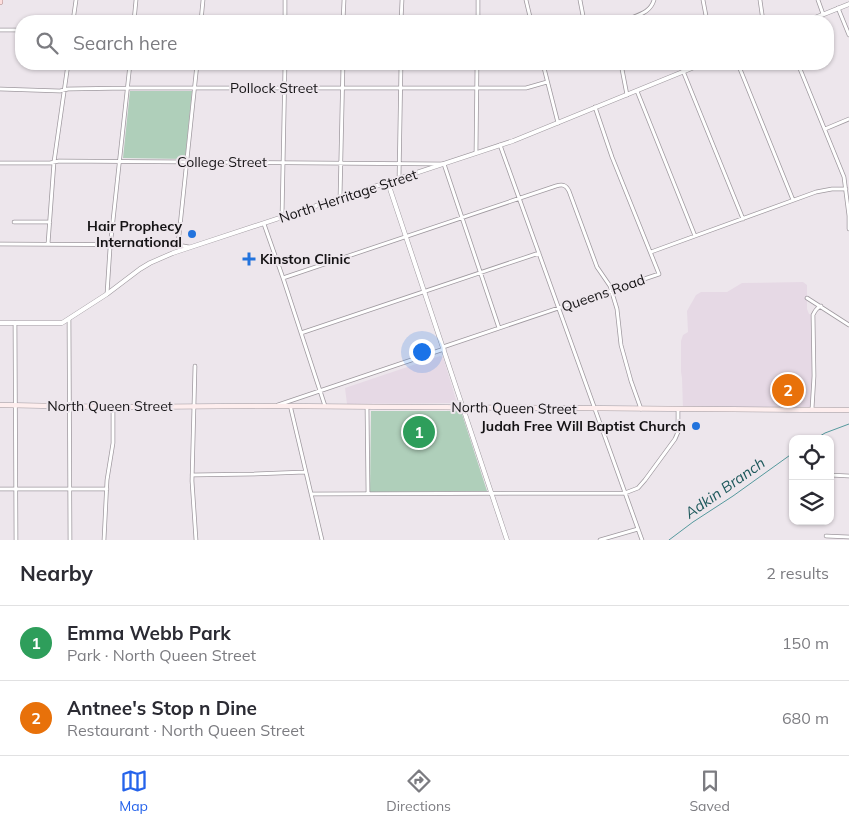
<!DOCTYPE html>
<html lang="en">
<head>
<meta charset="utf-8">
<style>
  :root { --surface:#fff; --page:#f7f7f7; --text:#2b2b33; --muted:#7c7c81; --line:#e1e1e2; --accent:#2563eb }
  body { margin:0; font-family:Mulish,sans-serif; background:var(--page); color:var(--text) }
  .controls { position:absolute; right:15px; bottom:15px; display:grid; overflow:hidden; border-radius:10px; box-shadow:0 1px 4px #0004 }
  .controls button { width:45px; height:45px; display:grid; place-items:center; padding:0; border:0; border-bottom:1px solid var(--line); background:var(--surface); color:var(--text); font:25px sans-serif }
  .you { position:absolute; left:421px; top:351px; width:18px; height:18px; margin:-12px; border:4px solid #fff; border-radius:50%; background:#1a73e8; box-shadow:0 0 0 8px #1a73e833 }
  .badge { display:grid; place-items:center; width:32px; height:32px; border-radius:50%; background:var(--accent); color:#fff; font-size:16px; font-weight:700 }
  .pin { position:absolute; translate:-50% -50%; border:2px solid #fff; box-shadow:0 1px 5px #0006 }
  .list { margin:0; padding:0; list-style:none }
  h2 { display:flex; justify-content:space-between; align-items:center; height:65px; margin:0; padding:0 20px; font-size:21px }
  h2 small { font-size:16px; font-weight:400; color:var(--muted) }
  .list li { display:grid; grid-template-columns:32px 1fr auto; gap:15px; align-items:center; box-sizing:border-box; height:75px; padding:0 20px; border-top:1px solid var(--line) }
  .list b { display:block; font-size:19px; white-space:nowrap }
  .list p { margin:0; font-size:16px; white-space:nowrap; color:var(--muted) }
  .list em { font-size:16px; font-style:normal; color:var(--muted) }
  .icon { flex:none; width:28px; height:28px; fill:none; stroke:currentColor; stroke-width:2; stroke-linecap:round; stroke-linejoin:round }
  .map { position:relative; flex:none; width:849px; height:540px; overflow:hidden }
  .search { position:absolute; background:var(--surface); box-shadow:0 1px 4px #0004; left:15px; right:15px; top:15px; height:55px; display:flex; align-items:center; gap:12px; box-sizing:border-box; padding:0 18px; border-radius:20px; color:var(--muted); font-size:19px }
  .sheet { height:215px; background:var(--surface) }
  nav { display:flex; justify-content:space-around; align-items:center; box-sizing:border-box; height:70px; border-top:1px solid var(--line); background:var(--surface); font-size:14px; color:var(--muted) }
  nav a { display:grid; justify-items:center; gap:2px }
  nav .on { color:var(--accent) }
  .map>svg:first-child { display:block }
</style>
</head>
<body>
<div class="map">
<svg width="849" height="540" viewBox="0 0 849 540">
  <rect width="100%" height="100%" fill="#ede6ec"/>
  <path fill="#e6d9e5" d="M803 282 807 285V309L809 314 813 315 814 376 812 409H683L682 378 681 372V341L683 335 688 332 687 311 696 295 701 292H727L742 283Z
    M440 356 443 357 457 403 347 404 345 388Z"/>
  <path fill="#afcfba" d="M130 91H192L185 159 123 158Z
    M371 411H461L487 491 370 492Z"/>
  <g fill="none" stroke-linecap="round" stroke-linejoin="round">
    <path stroke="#55999d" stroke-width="1" d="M815 439 825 433 849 424
      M669 540 693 522 733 496 793 453"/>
    <g stroke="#9f999f" stroke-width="4.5">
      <path id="minor" d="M526 0 531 21
        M580 0 584 21
        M703 0 707 21
        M760 0 763 21
        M818 0 823 14
        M838 8 849 35
        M73 21 76 0
        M134 21 136 0
        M201 21 203 0
        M285 21V0
        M343 21 344 0
        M401 21 402 0
        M478 21V0
        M624 21C636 15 650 14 654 0
        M0 30H21
        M543 64 558 123
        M621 64 627 95
        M738 64 793 200
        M798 64 844 177 849 216V229
        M683 71 743 219
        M0 89 60 91 68 89 127 88H526L547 82
        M637 91 695 236
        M825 129 849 119
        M500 145 642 540
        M476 153 477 64
        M0 163H50L59 161 444 164 499 328
        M399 179 401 64
        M340 198 343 64
        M282 217 285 64
        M14 222H50
        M264 224 283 278 325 406
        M0 244 178 245 189 247
        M48 244 54 162 68 64
        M178 245 197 64
        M651 252 816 192 832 189H846
        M283 278 556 186C563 184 566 185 569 191L597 267 610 286 617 309 621 345 631 381 641 409
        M107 294 110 248 130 64
        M807 298 849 325
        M69 319 70 540
        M15 323 16 540
        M301 333 539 253
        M443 347 659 274 612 157 595 107
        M195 366 192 481 196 540
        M278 405 444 349
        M367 407 368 493
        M291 409 322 540
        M812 409 814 376 813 315C815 311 816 308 821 306
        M192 475 254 474 305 472
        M830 475 849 476
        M0 489H107
        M311 494 625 493 638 488 645 480 675 439 678 432V409
        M826 536 849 537
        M104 540 107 480 113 443V407
        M600 540 638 529"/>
    </g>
    <g stroke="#9f999f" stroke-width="5">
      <path id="tertiary" d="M807 21 849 4
        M388 183 507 540
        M0 323H62L107 294 140 269 150 263 173 253 513 141 702 64"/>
    </g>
    <g stroke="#9f999f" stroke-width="5.5">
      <path id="secondary" d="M0 405 113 407 275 406 849 410"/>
    </g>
    <g stroke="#ab8988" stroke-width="6">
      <path id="primary" d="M0 2V0"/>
    </g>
    <use href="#minor" stroke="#fff" stroke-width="3"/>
    <use href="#tertiary" stroke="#fff" stroke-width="4"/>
    <use href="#secondary" stroke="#feeeee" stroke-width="4.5"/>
    <use href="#primary" stroke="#fddedd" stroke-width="5"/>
  </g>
  <g fill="#2273dd" stroke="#ede6ec" stroke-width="2">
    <circle cx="192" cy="234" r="5"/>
    <path d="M246.5 251.5h5v5h5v5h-5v5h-5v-5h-5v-5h5z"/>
    <circle cx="696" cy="426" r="5"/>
  </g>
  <g text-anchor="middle" stroke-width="4" stroke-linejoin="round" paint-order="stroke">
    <g font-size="14" fill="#151315" stroke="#ede6ec">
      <text x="274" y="93">Pollock Street</text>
      <text x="222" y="167">College Street</text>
      <text transform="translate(348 196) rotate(-18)" y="5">North Herritage Street</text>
      <text transform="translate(603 293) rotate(-19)" y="5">Queens Road</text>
      <text x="110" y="411">North Queen Street</text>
      <text transform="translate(514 408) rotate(1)" y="5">North Queen Street</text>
    </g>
    <g font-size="14" font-weight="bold" fill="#151315" stroke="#ede6ec" text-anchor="end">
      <text x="182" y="231">Hair Prophecy<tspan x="182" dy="16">International</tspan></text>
      <text x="260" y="264" text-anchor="start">Kinston Clinic</text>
      <text x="686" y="431">Judah Free Will Baptist Church</text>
    </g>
    <g font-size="15" font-style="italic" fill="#1e595c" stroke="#ede6ec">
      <text transform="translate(725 488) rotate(-35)" y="5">Adkin Branch</text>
    </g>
  </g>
</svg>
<div class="controls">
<button><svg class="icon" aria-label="locate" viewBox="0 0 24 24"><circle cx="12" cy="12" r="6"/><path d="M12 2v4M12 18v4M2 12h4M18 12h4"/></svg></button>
<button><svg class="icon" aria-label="layers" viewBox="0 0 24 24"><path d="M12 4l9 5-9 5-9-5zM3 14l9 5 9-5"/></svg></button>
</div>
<div class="you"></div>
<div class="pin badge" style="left:419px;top:432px;background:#2e9e5b">1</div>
<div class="pin badge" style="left:788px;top:390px;background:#e8710a">2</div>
<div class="search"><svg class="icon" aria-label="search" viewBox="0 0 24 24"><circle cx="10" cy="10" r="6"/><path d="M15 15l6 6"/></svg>Search here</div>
</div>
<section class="sheet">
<h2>Nearby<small>2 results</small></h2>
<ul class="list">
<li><span class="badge" style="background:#2e9e5b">1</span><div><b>Emma Webb Park</b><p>Park · North Queen Street</p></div><em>150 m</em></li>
<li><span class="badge" style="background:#e8710a">2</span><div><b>Antnee's Stop n Dine</b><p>Restaurant · North Queen Street</p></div><em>680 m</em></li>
</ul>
</section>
<nav>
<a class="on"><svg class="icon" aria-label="map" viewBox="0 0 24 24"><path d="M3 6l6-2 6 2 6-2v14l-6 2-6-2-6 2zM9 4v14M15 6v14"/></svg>Map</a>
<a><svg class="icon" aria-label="directions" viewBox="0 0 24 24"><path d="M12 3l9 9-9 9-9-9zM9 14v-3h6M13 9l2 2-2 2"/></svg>Directions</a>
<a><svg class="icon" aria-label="saved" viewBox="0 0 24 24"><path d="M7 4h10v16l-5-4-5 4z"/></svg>Saved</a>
</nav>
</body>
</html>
